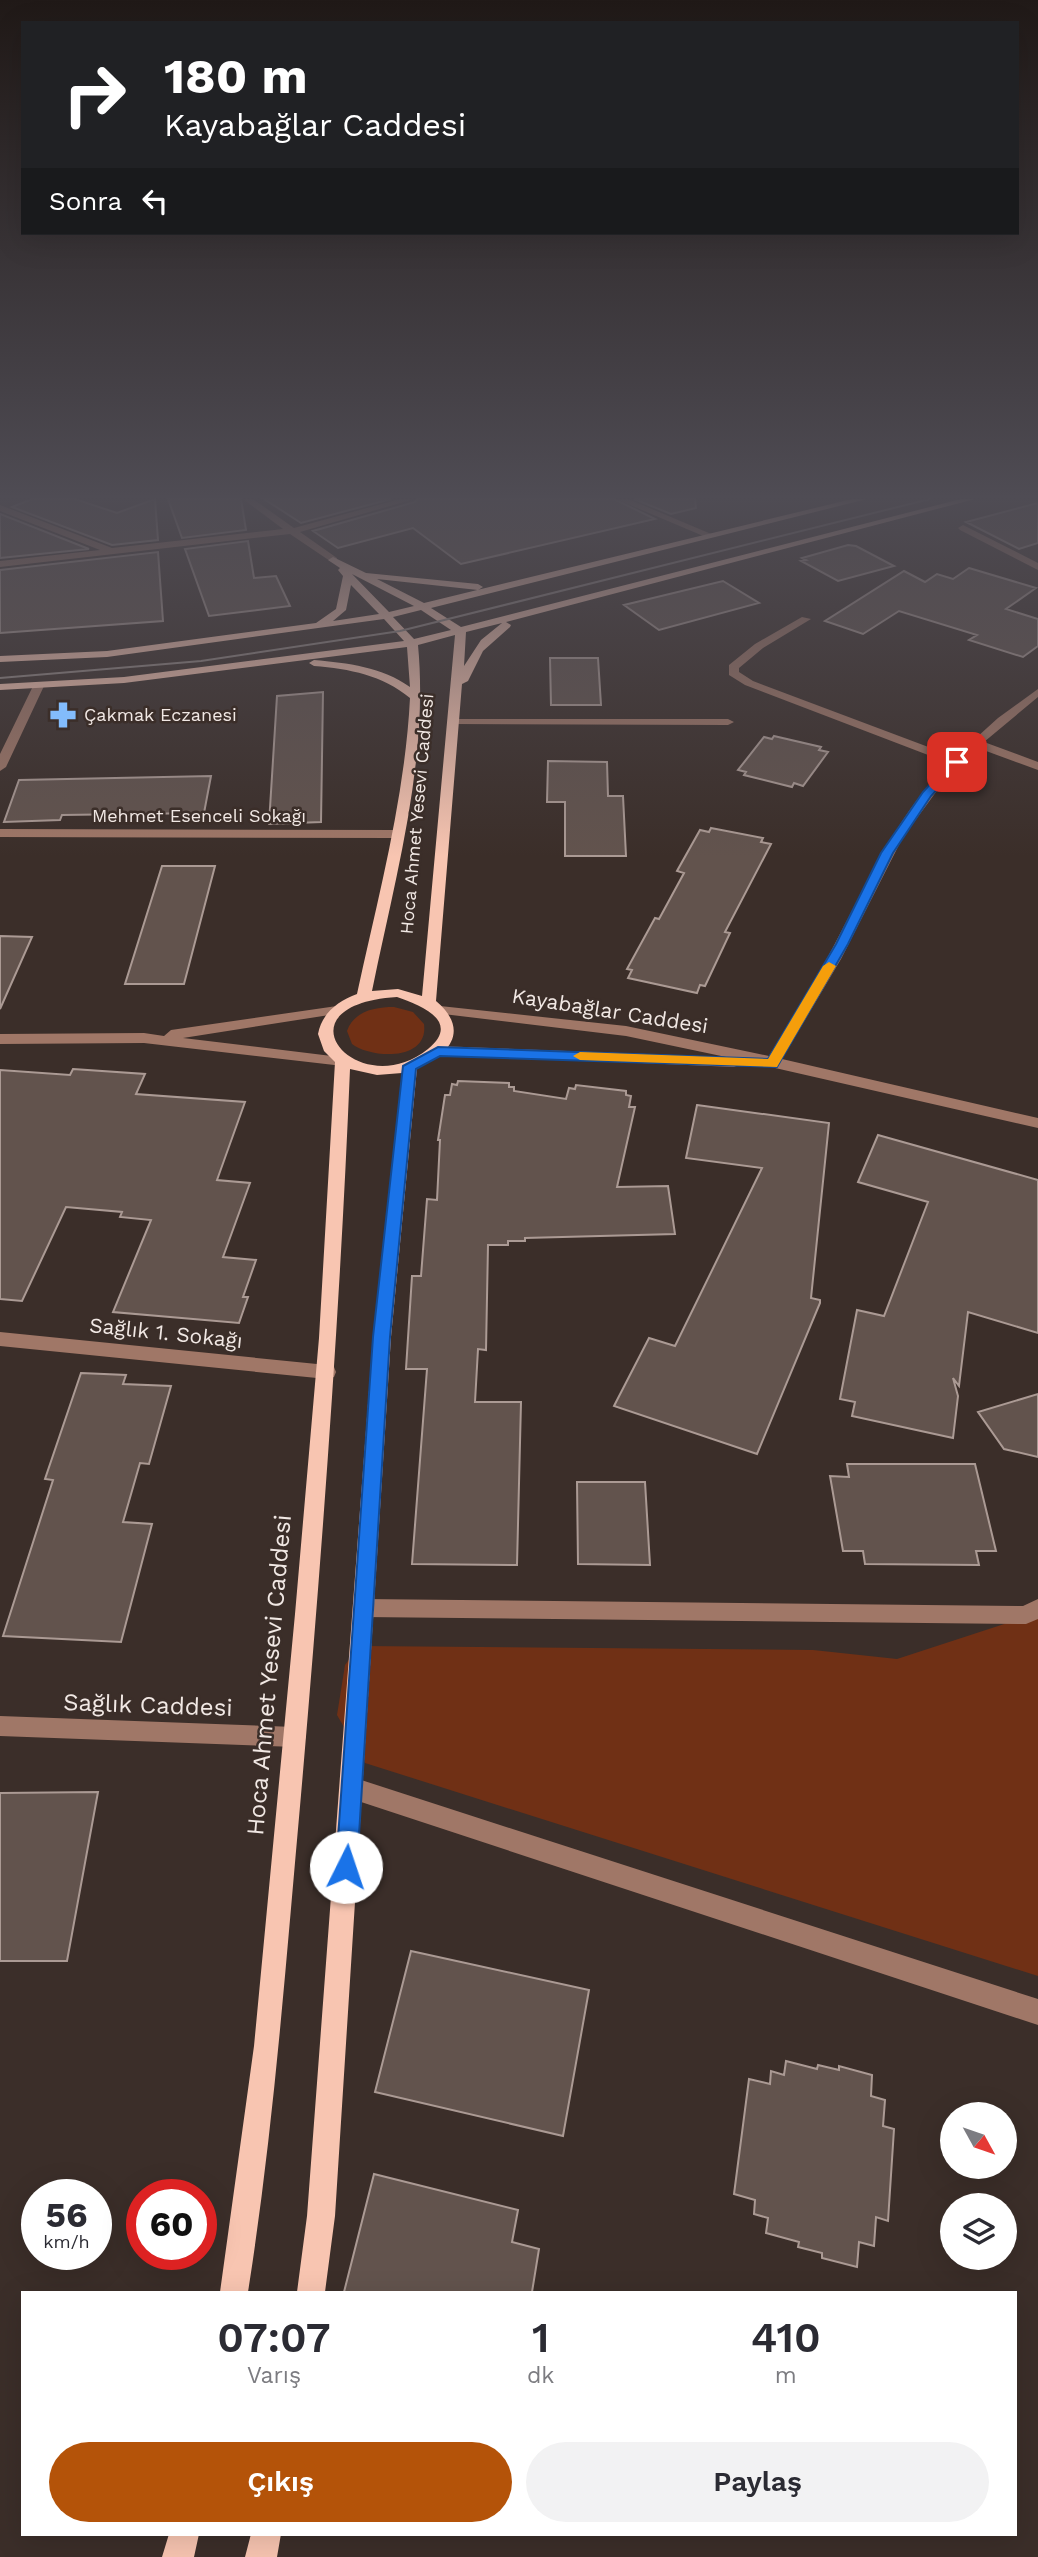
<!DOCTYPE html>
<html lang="tr">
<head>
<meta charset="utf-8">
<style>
  body { margin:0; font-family:"Work Sans",sans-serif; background:#f2f2f3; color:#2b2b33; height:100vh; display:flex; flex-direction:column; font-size:26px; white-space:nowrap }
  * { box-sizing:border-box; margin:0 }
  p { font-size:23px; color:#7c7c81 }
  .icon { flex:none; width:38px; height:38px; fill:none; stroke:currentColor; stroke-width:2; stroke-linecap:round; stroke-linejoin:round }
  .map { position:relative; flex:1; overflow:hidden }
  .details { position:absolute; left:21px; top:2291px; width:996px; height:245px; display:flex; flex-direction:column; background:#fff; border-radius:0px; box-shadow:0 7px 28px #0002 }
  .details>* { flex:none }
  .hud { position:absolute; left:21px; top:21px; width:998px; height:214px; border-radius:0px; box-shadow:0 7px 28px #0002; background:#202124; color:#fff; overflow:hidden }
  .needle { width:46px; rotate:130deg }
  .fabs { position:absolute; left:940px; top:2102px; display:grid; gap:14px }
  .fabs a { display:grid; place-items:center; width:77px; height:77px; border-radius:50%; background:#fff; box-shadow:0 7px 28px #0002; font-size:35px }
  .speed { position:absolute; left:21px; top:2179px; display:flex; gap:14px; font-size:35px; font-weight:700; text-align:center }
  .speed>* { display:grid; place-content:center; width:91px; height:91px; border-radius:50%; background:#fff; box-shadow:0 7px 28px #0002; line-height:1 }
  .speed small { font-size:18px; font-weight:400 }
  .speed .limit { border:10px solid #d22; background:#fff; color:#111 }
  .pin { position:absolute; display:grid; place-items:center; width:60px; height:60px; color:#fff; margin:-30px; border-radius:14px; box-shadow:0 4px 10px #0006 }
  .me { position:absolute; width:77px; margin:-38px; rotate:4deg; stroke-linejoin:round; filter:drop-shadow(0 0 5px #0008) }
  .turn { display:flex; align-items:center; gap:24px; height:147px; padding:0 28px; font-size:32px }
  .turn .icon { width:91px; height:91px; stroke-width:2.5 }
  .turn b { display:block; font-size:49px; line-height:60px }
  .then { display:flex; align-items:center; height:66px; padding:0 28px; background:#0003; gap:14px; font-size:26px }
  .eta { display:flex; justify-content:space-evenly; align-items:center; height:119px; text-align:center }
  .eta b { font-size:42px; font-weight:600; line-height:49px }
  .cta { display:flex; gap:14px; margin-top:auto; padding:14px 28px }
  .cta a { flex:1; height:80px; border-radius:42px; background:#b45309; color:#fff; font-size:28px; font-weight:600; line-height:80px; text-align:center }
  .cta a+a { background:#f2f2f3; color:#2b2b33 }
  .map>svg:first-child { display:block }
  .green { fill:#703015 }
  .building { fill:#62534d; stroke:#ab9a94; stroke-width:2 }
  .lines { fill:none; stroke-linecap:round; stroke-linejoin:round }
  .minor { fill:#a07767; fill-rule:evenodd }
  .major { fill:#f8c5b1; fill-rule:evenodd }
  .tram { stroke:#928783; stroke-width:2 }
  .route { fill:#1a73e8; stroke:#114b97; stroke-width:2 }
  .slow { fill:#f59e0b }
  .labels { text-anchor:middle; stroke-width:5; stroke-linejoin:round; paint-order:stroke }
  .far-poi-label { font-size:18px; fill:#f1e8e4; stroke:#3b2e29; text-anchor:start }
  .far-street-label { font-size:18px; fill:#f1e8e4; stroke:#3b2e29 }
  .street-label { font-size:21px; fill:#f1e8e4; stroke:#3b2e29 }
  .near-street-label { font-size:24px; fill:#f1e8e4; stroke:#3b2e29 }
</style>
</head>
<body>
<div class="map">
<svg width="1038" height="2557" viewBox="0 0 1038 2557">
  <rect width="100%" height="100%" fill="#3b2e29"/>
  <path class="green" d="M394 1007 413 1012 424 1024C429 1061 372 1059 352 1044L347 1031C354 1011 375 1007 394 1007Z
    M1038 1613V1976L365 1763 337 1715 345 1665 359 1646 813 1650 897 1659Z"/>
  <path class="building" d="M32 499H75L117 513 155 499 158 540 112 545 12 507Z
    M168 499H241L246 530 182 538Z
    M264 499H391L301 523Z
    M417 499H614L655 519 461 564 413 528 338 548 313 531 415 502Z
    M634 499H695L696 508 671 514Z
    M1038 503V543L1019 549 966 522Z
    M0 514 89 549 0 558Z
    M248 541 254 578 276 576 290 606 209 616 185 549Z
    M848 545 856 546 894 566 838 581 801 561 806 560 802 558Z
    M158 552 163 621 0 633V570Z
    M969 568 1036 588 1006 609 1038 619V646L1023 657 969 640 977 635 899 611 863 634 825 621 904 571 925 582 937 574 953 579Z
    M723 581 759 603 659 630 624 605Z
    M550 658H598L601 705H551Z
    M323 692 321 822 269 824 277 696Z
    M774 736 821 747 819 750 828 752 803 786 794 783 792 787 744 775 746 772 738 770 764 737 772 739Z
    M548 761 607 762 608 796H623L626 856H565V802H547Z
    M211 776 204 813 62 815 60 820 4 822 19 780Z
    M711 828 763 838 761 842 771 844 725 932 730 933 705 986 700 985 697 993 628 978 632 970 627 969 655 918 659 919 684 873 677 871 700 830 709 832Z
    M162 866H215L184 984H125Z
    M0 936 32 937 0 1009Z
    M73 1069 145 1074 136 1094 245 1102 217 1180 250 1183 223 1257 256 1260 243 1297H248L239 1323 113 1312 151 1220 120 1217 122 1212 66 1207 22 1301 0 1299V1070L70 1075Z
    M458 1081 509 1083V1087H514V1091L566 1099 569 1088 575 1089 576 1085 626 1091V1095L631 1096 629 1107H635L617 1187 668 1186 675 1234 525 1238V1241H508V1245H488L486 1350 478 1349 475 1402H521L517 1565 412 1564 427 1369H406L412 1276H421L427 1199 437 1200 440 1140H438L445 1095H450L452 1084 457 1085Z
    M697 1105 829 1123 811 1298 820 1300V1303L757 1454 614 1406 649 1338 675 1346 762 1168 686 1158Z
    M878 1135 1038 1180V1333L968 1312 959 1386 953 1378 958 1396 953 1438 852 1416 855 1402 840 1399 857 1310 884 1316 928 1202 858 1182Z
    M81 1373 126 1375 123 1384 171 1386 149 1464 140 1463 123 1522 152 1524 121 1642 3 1636 53 1480 45 1479Z
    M1038 1394V1457L1004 1449 978 1412Z
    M847 1464H975L996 1551H976L979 1565 865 1564 863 1551H843L830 1476 849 1477Z
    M577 1482H645L650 1565 578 1564Z
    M98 1792 67 1961H0V1793Z
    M411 1951 589 1990 563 2136 375 2092Z
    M786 2061 817 2069 818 2065 839 2070V2066L872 2075 871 2096 885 2100 883 2126 894 2129 888 2221 876 2217 874 2246 859 2242 857 2267 822 2258V2253L798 2247 799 2242 766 2233 768 2218 754 2214 755 2200 734 2194 749 2079 770 2084 771 2071 784 2075Z
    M374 2174 518 2210 512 2242 539 2249 532 2292H344Z"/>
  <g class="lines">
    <path class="minor" d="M243 499H253L294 528 400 499H414L300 532 337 558V562L333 563 290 534 0 567V561L100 550 0 511V505L112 548 283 529Z
      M616 499H628L716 536 708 538Z
      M963 525 1038 563V570L960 530 958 528Z
      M802 617 811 619 763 648 739 668V672L753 681 955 757 998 718 1038 689V697L984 742 1038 762V770L978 748 939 788 903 837 841 959 782 1059 1038 1118V1128L740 1060 739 1065 734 1067 433 1054 430 1051 433 1048 438 1046 726 1057 626 1036 435 1013 433 1010 440 1006 626 1026 769 1056C794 1015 820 974 842 930 874 870 900 812 949 763L745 685 729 675V665L755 644Z
      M34 684 44 686 6 767 0 771V754Z
      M454 719H728L734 722 728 725 450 724 448 722Z
      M0 829 397 830 403 834 397 838 0 837Z
      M337 1006 344 1010 342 1013 183 1038 348 1058 351 1061 343 1066 144 1043 0 1044V1034L144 1033 164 1036 171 1030Z
      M0 1332 327 1365 334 1367 336 1372 334 1377 327 1379 0 1346Z
      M363 1599 1023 1606 1038 1599V1619L1026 1624 363 1617 356 1615 353 1608 356 1601Z
      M0 1716 295 1727 303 1730 306 1737 303 1744 295 1747 0 1736Z
      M352 1777 1038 1999V2025L352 1799 344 1796 341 1788 344 1780Z"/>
    <path class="major" d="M852 499H867L431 608 461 627 961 499H975L506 622 511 625 510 627 483 651 468 681 462 684 436 1001C469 1029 452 1054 417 1068L391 1337 335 2216 325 2292H297L307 2216 373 1337 402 1073 377 1075 350 1069C340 1311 322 1553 301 1795 286 1961 274 2127 248 2292H220L254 2046 295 1614 319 1338 335 1062 324 1051 318 1034C322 1013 338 1001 357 994 378 897 405 798 410 698 382 675 350 669 314 666L309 663 314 660C348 663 382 667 410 687L407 647 124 683 0 690V684L124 677 404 641 384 619 107 657 0 662V656L107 651 316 623 336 609 343 576 338 570 340 568 328 560 333 557 366 573 478 584 483 587 478 590 377 579 424 603ZM352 574 414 606 389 612ZM351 585 379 614 333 621 346 610ZM421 610 451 630 414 639 393 617ZM502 623 481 640 464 666 466 632ZM455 635 422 996 398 989 372 991C395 878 429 760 418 645ZM397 997C420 1005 462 1021 428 1049 358 1105 272 1005 397 997Z
      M169 2534H199L194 2557H162Z
      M251 2534H281L277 2557H245Z"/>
    <path class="tram" d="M0 678 201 661 400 631 930 499"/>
  </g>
  <linearGradient id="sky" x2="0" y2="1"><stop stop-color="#201917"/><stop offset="0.58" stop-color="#4f4c54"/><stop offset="1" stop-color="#4f4c54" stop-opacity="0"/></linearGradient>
  <rect width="1038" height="857" fill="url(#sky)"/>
  <path class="route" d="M953 759 962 762 931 796 893 853 848 944 777 1067 440 1056 416 1069 390 1337 357 1867 354 1874 346 1878 339 1874 336 1867 373 1337 403 1066 438 1047 768 1059 836 944 881 853 923 792Z"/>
  <path class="slow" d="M829 962 836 966 777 1067 580 1060 573 1056 580 1052 768 1059 823 966Z"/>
  <defs>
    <g id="pharmacy-bare" transform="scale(2.1)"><path d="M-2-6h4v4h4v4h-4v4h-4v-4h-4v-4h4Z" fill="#83bcfb" stroke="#3b2e29" stroke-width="2.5" paint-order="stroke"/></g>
  </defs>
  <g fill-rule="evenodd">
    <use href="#pharmacy-bare" x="63" y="715"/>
  </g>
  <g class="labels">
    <g class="far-poi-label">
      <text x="84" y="721">Çakmak Eczanesi</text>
    </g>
    <g class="far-street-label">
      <text transform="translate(417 814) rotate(-85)" y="6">Hoca Ahmet Yesevi Caddesi</text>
      <text x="199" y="822">Mehmet Esenceli Sokağı</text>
    </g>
    <g class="street-label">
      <text transform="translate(610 1011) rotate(9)" y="7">Kayabağlar Caddesi</text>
      <text transform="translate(166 1333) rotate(6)" y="7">Sağlık 1. Sokağı</text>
    </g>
    <g class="near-street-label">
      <text transform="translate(269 1675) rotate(-85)" y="8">Hoca Ahmet Yesevi Caddesi</text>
      <text transform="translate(148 1705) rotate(2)" y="8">Sağlık Caddesi</text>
    </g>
  </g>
</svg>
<div class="fabs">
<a><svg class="needle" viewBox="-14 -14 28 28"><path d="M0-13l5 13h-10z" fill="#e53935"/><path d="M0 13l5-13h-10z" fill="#7c7c81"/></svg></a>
<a><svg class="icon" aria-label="layers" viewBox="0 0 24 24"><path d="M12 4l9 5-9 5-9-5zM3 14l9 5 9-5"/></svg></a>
</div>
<div class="speed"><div>56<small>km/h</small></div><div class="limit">60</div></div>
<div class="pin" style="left:957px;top:762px;background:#d93025"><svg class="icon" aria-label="arrive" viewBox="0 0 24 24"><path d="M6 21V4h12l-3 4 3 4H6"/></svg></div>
<svg class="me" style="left:346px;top:1867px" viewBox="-20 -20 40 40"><circle r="19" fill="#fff"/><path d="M0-13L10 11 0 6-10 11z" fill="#1a73e8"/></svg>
<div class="hud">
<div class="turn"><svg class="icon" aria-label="right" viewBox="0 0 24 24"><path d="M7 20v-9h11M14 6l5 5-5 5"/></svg><div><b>180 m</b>Kayabağlar Caddesi</div></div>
<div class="then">Sonra<svg class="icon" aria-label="left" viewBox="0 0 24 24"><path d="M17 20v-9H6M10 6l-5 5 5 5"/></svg></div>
</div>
<section class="details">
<div class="eta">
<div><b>07:07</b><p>Varış</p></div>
<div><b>1</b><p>dk</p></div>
<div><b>410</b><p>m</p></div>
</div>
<div class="cta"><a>Çıkış</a><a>Paylaş</a></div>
</section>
</div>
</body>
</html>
